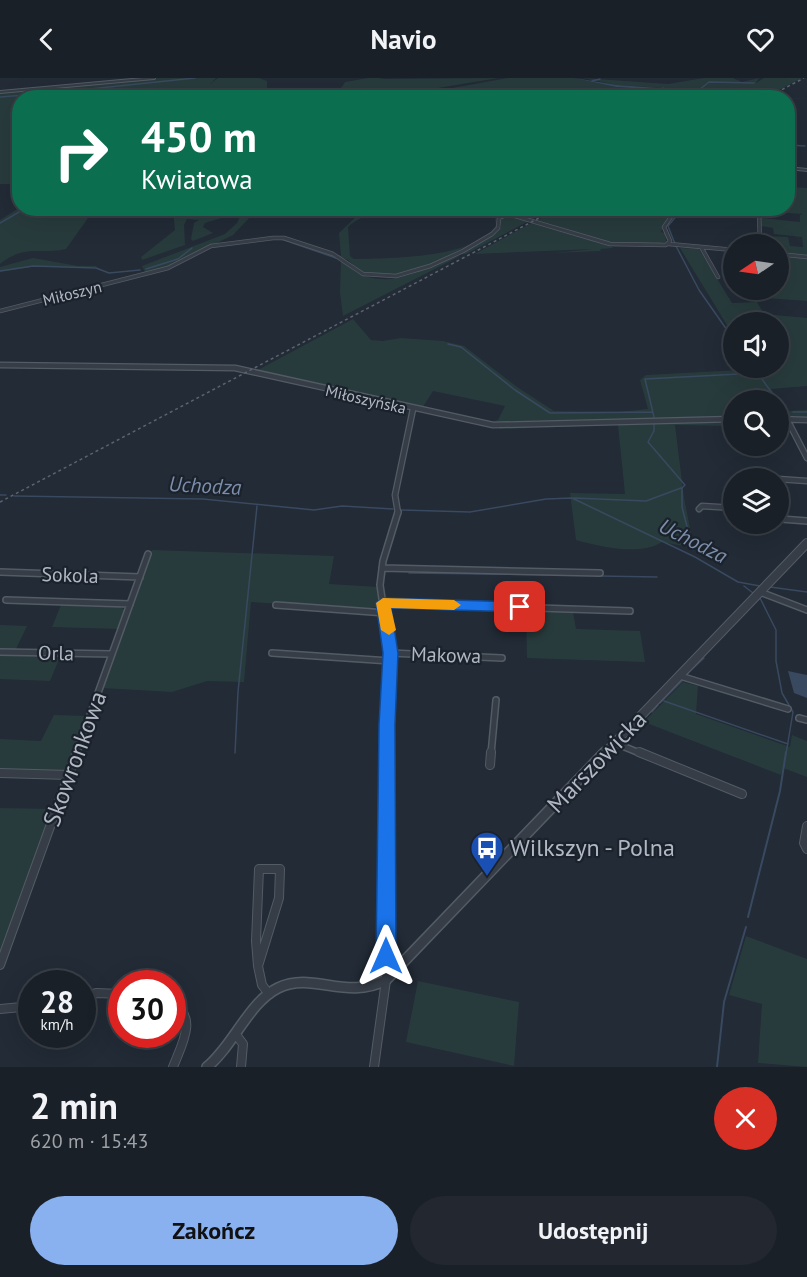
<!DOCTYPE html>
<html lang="pl">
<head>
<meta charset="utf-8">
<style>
  body { margin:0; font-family:"PT Sans",sans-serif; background:#232830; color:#f1f3f6; height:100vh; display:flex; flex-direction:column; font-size:22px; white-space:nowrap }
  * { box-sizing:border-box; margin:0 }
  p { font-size:20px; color:#9fa3a8 }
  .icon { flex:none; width:33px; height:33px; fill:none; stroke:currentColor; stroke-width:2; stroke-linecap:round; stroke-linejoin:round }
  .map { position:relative; height:989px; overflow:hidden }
  .drawer { display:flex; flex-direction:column; background:#1a2028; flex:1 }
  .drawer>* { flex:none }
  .banner { position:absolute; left:12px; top:12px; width:783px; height:126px; border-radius:24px; box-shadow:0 6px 24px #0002,0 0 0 2px #383e45; background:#0b6e4f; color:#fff; overflow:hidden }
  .needle { width:39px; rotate:257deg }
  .tools { position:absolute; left:723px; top:156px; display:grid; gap:12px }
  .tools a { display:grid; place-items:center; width:66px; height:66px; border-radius:50%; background:#1a2028; box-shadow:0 6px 24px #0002,0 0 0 2px #383e45; font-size:30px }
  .speed { position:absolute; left:18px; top:892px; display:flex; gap:12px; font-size:30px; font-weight:700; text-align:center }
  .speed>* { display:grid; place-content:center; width:78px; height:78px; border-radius:50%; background:#1a2028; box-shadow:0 6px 24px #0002,0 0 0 2px #383e45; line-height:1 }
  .speed small { font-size:15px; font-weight:400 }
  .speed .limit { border:9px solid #d22; background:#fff; color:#111 }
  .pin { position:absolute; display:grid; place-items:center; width:51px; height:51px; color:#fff; margin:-26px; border-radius:12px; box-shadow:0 3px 9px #0006 }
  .me { position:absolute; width:66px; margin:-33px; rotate:0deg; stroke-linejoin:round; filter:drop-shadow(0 0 4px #0008) }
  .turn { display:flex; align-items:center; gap:21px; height:126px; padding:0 30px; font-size:27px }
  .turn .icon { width:78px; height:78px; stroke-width:2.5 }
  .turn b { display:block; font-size:42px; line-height:51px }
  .round { display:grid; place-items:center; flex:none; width:63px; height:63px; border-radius:32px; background:#232830 }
  .overview { display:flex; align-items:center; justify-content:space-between; height:102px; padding:0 30px }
  h1 { font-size:36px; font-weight:600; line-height:45px }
  .button { display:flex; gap:12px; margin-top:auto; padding:12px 30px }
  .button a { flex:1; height:69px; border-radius:36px; background:#8ab1ef; color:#111; font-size:24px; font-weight:600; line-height:69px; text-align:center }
  .button a+a { background:#232830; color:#f1f3f6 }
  header { display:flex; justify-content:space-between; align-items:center; height:78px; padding:0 30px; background:#1a2028; font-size:27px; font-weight:600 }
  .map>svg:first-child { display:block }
  .green { fill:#283b3c }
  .water { fill:#39495f }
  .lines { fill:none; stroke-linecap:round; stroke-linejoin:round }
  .stream-far1 { stroke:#39495f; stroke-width:1.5 }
  .stream { stroke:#39495f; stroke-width:2 }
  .minor-far4-casing { stroke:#535b65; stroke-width:4 }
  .minor-far3-casing { stroke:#535b65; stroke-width:4.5 }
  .minor-far2-casing { stroke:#535b65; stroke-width:7 }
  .minor-far1-casing { stroke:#535b65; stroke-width:8 }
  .minor-casing { stroke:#535b65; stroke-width:10 }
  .tertiary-far1-casing { stroke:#535b65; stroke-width:10 }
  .tertiary-casing { stroke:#535b65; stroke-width:12 }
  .minor-far4 { stroke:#363d47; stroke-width:2 }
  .minor-far3 { stroke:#363d47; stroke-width:3 }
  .minor-far2 { stroke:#363d47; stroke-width:4.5 }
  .minor-far1 { stroke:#363d47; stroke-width:5 }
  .minor { stroke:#363d47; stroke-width:8 }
  .tertiary-far1 { stroke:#363d47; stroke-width:8 }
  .tertiary { stroke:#363d47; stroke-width:9 }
  .rail { stroke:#5a6370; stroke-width:1.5; stroke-dasharray:3 3; stroke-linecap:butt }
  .route { fill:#1a73e8; stroke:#114b97; stroke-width:1.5 }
  .slow { fill:#f59e0b }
  .labels { text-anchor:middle; stroke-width:4.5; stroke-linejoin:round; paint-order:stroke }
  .far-street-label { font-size:16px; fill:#b0b8c4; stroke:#1b222c }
  .street-label { font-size:20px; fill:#b0b8c4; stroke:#1b222c }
  .water-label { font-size:21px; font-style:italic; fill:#7b8eaa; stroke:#1b222c }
  .near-street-label { font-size:24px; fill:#b0b8c4; stroke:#1b222c }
  .near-poi-label { font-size:24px; fill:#b0b8c4; stroke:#1b222c; text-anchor:start }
</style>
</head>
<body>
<header><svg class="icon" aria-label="back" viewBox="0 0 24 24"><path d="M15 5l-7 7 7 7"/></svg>Navio<svg class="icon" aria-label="heart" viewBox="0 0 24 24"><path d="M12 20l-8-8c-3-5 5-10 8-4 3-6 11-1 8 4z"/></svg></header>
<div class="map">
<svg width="807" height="989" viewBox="0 0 807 989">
  <rect width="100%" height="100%" fill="#222b36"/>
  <path class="green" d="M159 0H216L210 6 218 0H259L267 3V15L277 19 20 20 19 106H0V14Z
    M368 0H384L379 1 498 0 384 19 319 20 342 9 345 4Z
    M508 0H574L616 9 767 19 671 20 596 14 593 15 594 20 591 15 493 20H396Z
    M583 0 668 6 704 0H733L742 4 759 0 756 5 764 0H802L771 16 762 17 617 7Z
    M788 109 807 110V178L779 175 778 166H762L763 158 788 159 790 168 803 169 802 159 774 156 773 150 761 148V140L800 144V137L803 136 729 131 788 130Z
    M19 130H20L99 131 88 140 66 171C39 177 25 166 0 186V142Z
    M672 130 661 154 665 155 666 164 660 165H612L537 142 560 131Z
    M173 131H235L228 138 205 145 203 149 213 155 193 163 191 161 194 145 199 142 187 141 184 147 185 167 142 182 141 179 175 152Z
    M243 131H254V135L233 157 170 188 145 194 142 188 225 156 237 145Z
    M322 131H401C379 141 369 130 348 149L350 178 354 181C389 180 476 181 496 147L495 141 502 134 532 139 554 131 533 141C521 137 507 131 496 141V150L487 158 417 193 400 198 364 196 348 182 325 173 341 178 339 155 361 134Z
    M512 137 531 142 466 176 454 177 497 154 501 149 500 141Z
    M535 143 612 169 613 170 600 171 601 173 553 175 594 171 475 176Z
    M680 170 699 171 732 225 757 224 764 236 807 240V308L771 311 787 333 807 332V341H779L778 322H734L733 340 485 345 498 342 505 328 433 313 421 332 256 293 353 241 371 262 383 263 401 260 443 263 464 268 517 309 554 333 620 334 648 331 640 302 646 297 778 290V244H734L733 257Z
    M460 178 343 238 340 215 341 182C349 186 353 195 364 198 409 211 426 180 460 178Z
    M779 178 807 180V223L753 219 748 212H778Z
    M33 180 78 188H96L97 189H32L0 194V189Z
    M641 343H734L733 348 675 347 684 420 694 470 662 464C640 478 601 469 576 462L570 415 625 416 618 347 499 351V349Z
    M152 472 334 478 329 506 379 509 381 528 367 531 251 524 244 604 207 603 172 614 102 610Z
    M61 527 121 529 126 533 119 551 52 549Z
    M526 532 573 534 576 551 640 553 645 584 527 580Z
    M0 547 27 548 16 571H0Z
    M0 577 60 579 50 603 0 601Z
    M683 604 698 608 696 636 790 669 792 657 807 663V699L783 690 781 697 644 644Z
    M54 637 87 638 65 693 0 691V661L41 663Z
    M0 730 53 731 0 873Z
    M746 858 807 881V989L758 985 762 926 729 917Z
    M418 903 519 924 514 988 406 964Z"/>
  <path class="water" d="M574 0 617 7 807 21 616 9Z
    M788 593 807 597V620L794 615Z"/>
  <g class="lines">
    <path class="stream-far1" d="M592 3 600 1
      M663 10 673 18
      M90 11 195 0
      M89 12 98 20
      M699 12 709 4 754 5
      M0 19 75 13
      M788 67 805 68
      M0 145 26 130
      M281 161 336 180
      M675 166 668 148 683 130
      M676 168 699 212 734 262
      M146 191 178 181 192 170
      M0 193 33 188 96 190 109 195 140 192
      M448 266 461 269 515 312 550 335 653 334
      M754 290 777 322
      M778 324 785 334
      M778 334H787
      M793 334H807
      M654 339 645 301 758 295
      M654 345V353L648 364 685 407 682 410V429L693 472
      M0 417H6
      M14 418 203 421 314 432 342 428 393 431
      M574 420 646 423 681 410
      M402 432 470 434 546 421 572 420 695 479 738 504 760 508
      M409 495 572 497
      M600 498 657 499
      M744 508 753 515
      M770 509 807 514
      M760 520 776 552V583L782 615 793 634 786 676
      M687 596 704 580
      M664 623 788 666
      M660 625 682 603
      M652 634 658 627
      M235 675 238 614 257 428"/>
    <path class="stream" d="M748 839 780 713 786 674
      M717 989 724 924 746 849"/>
    <g class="minor-far4-casing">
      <path id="minor-far4" d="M0 14 154 0
        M788 90 807 92"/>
    </g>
    <g class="minor-far3-casing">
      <path id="minor-far3" d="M759 133 760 166
        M669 166 734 172
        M701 169 718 199
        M778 176 807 179
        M0 233 168 190 211 168 273 160H284L333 176 363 196 396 198 430 188 463 173 492 156 498 150 499 140 508 136 610 166 666 167 670 163 664 149 677 130"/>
    </g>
    <g class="minor-far2-casing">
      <path id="minor-far2" d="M0 287 235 290 493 347 734 341
        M778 341 807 342
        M790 347 807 380
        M778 401 807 403
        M730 411H734
        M699 431 702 428 734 430
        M778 433 779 435
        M398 435 395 417 413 331"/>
    </g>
    <g class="minor-far1-casing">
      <path id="minor-far1" d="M778 434 781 441 807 443
        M382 490 600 495
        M0 494 140 499
        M760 514 807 532
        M6 522 130 526
        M383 525 630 533
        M276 527 386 535
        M0 574 112 576
        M272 575 390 583
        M390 575 502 580
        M680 598 788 631
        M799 640 807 642
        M615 665 642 676
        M76 676 148 476
        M387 676 390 575 380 507 383 483 398 434
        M491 676 496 622"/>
    </g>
    <g class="minor-casing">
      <path id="minor" d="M639 674 742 716
        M490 687 491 674
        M0 695 69 697
        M807 748 804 765 807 771
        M259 791H280L279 820 258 888 256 863Z
        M0 887 77 674
        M258 888 262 907 269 916
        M82 919 96 915 122 916
        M172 926C199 938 181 968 173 989
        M0 931 32 928
        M237 958 243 966 241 989
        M374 989 386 902 387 674"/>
    </g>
    <g class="tertiary-far1-casing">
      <path id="tertiary-far1" d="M604 676 807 465"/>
    </g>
    <g class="tertiary-casing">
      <path id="tertiary" d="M207 989C233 968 249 924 278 910 313 893 346 923 386 902L605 674"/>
    </g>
    <use href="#minor-far4" class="minor-far4"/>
    <use href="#minor-far3" class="minor-far3"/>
    <use href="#minor-far2" class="minor-far2"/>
    <use href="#minor-far1" class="minor-far1"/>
    <use href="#minor" class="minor"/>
    <use href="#tertiary-far1" class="tertiary-far1"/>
    <use href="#tertiary" class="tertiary"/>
    <path class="rail" d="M766 20 804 0
      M0 424 558 130"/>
  </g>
  <path class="route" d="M383 520 520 524 527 529 520 534 391 530 398 575 395 647 396 878 393 885 386 888 379 885 376 878 379 647 383 575 376 525Z"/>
  <path class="slow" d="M383 520 454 522 461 527 454 532 391 530 396 552 389 557 381 552 376 525Z"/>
  <defs>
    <g id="bus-pin" transform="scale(1.725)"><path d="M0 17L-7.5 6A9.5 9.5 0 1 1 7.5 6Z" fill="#1a4fb4" stroke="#1b222c"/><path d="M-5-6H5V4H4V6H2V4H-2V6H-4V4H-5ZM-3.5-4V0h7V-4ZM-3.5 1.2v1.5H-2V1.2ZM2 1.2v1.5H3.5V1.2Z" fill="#fff"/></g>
  </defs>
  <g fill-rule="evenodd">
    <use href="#bus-pin" x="487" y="770"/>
  </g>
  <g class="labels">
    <g class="far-street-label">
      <text transform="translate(72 215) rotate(-14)" y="6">Miłoszyn</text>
      <text transform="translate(366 321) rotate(13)" y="6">Miłoszyńska</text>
    </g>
    <g class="street-label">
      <text transform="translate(70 497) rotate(2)" y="7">Sokola</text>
      <text transform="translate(56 575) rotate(1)" y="7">Orla</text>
      <text transform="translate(446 577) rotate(2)" y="7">Makowa</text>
    </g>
    <g class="water-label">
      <text transform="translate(205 408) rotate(3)" y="7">Uchodza</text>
      <text transform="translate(693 463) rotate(27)" y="7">Uchodza</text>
    </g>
    <g class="near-street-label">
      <text transform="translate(75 681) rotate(-70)" y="8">Skowronkowa</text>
      <text transform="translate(597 684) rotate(-46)" y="8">Marszowicka</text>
    </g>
    <g class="near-poi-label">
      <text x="510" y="778">Wilkszyn - Polna</text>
    </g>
  </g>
</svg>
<div class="tools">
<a><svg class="needle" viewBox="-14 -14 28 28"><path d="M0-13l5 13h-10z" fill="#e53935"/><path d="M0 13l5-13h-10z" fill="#9fa3a8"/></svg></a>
<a><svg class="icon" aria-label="sound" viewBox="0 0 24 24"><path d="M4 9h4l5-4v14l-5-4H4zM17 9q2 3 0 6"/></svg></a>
<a><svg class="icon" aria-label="search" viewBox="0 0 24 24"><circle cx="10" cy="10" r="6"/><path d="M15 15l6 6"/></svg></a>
<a><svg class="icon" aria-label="layers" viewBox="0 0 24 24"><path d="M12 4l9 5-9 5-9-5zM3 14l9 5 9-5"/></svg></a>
</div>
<div class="speed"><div>28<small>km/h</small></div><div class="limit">30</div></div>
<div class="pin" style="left:520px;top:529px;background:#d93025"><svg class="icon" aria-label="arrive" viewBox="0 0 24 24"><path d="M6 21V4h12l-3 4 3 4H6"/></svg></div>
<svg class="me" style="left:386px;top:878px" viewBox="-20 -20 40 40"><path d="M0-17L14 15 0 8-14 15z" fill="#1a73e8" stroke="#fff" stroke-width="4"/></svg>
<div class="banner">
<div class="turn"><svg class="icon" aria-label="right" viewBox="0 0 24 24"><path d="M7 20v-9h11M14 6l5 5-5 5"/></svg><div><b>450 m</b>Kwiatowa</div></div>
</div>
</div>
<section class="drawer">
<div class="overview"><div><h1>2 min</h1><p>620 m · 15:43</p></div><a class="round" style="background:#d93025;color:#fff"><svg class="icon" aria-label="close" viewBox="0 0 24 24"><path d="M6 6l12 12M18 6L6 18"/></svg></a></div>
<div class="button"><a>Zakończ</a><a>Udostępnij</a></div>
</section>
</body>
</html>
